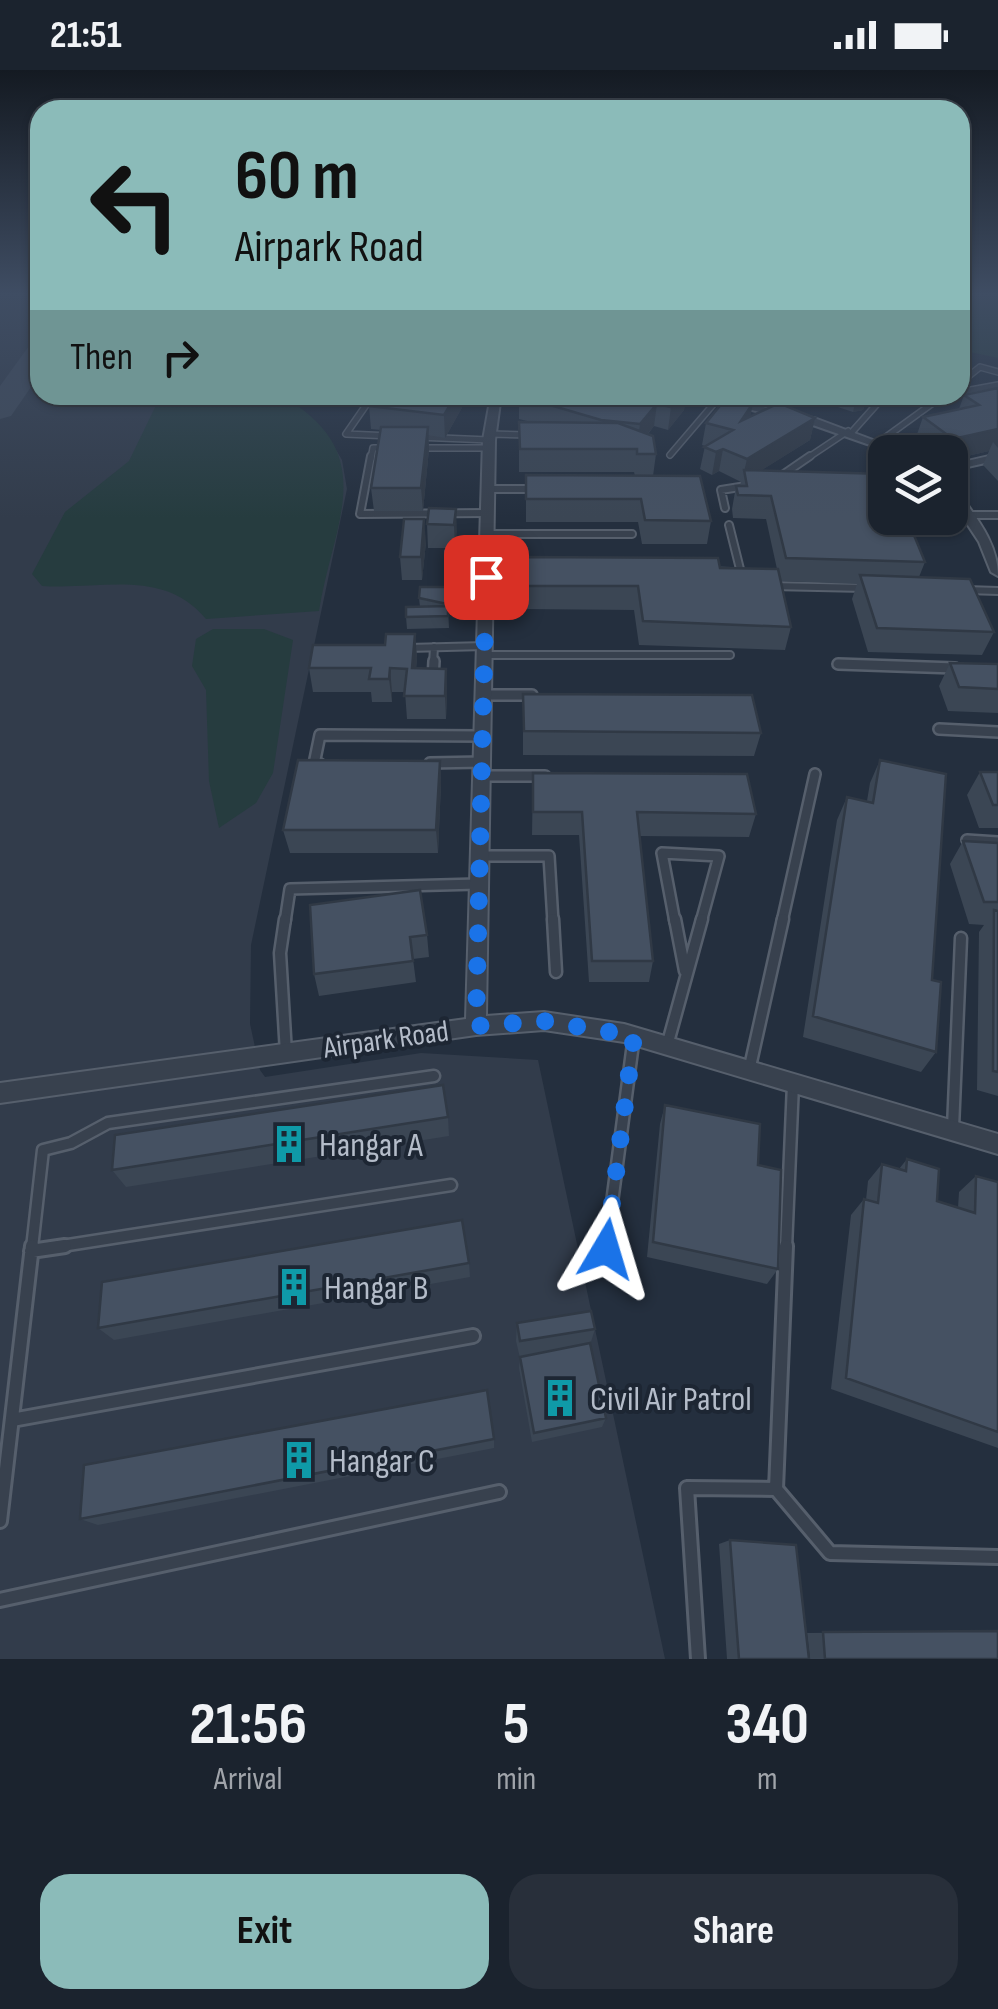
<!DOCTYPE html>
<html lang="en">
<head>
<meta charset="utf-8">
<style>
  body { margin:0; font-family:"Sofia Sans Condensed",sans-serif; background:#282f3a; color:#f1f3f6; height:100vh; display:flex; flex-direction:column; font-size:38px; white-space:nowrap }
  * { box-sizing:border-box; margin:0 }
  p { font-size:32px; color:#a0a4aa }
  .icon { flex:none; width:55px; height:55px; fill:none; stroke:currentColor; stroke-width:2; stroke-linecap:round; stroke-linejoin:round }
  .map { position:relative; height:1589px; overflow:hidden }
  .panel { display:flex; flex-direction:column; background:#1b232e; flex:1 }
  .panel>* { flex:none }
  .hud { position:absolute; left:30px; top:30px; width:940px; height:305px; border-radius:30px; box-shadow:0 2px 8px #0004,0 0 0 2px #39404a; background:#8bbbb9; color:#111; overflow:hidden }
  .tools { position:absolute; left:868px; top:365px; display:grid; gap:20px }
  .tools a { display:grid; place-items:center; width:100px; height:100px; border-radius:20px; background:#1b232e; box-shadow:0 2px 8px #0004,0 0 0 2px #39404a; font-size:50px }
  .pin { position:absolute; display:grid; place-items:center; width:85px; height:85px; color:#fff; margin:-42px; border-radius:20px; box-shadow:0 5px 15px #0006 }
  .me { position:absolute; width:110px; margin:-55px; rotate:7deg; stroke-linejoin:round; filter:drop-shadow(0 0 8px #0008) }
  .turn { display:flex; align-items:center; gap:35px; height:210px; padding:0 40px; font-size:45px }
  .turn .icon { width:130px; height:130px; stroke-width:2.5 }
  .turn b { display:block; font-size:70px; line-height:85px }
  .then { display:flex; align-items:center; height:95px; padding:0 40px; background:#0003; gap:20px; font-size:38px }
  .eta { display:flex; justify-content:space-evenly; align-items:center; height:170px; text-align:center }
  .eta b { font-size:60px; font-weight:700; line-height:70px }
  .button { display:flex; gap:20px; margin-top:auto; padding:20px 40px }
  .button a { flex:1; height:115px; border-radius:30px; background:#8bbbb9; color:#111; font-size:40px; font-weight:700; line-height:115px; text-align:center }
  .button a+a { background:#282f3a; color:#f1f3f6 }
  .status { display:flex; justify-content:space-between; align-items:center; height:70px; padding:0 50px; background:#1b232e; direction:ltr }
  .status svg { height:28px; fill:currentColor }
  .map>svg:first-child { display:block }
  .airport { fill:#323c4b }
  .green { fill:#263c3f }
  .lines { fill:none; stroke-linecap:round; stroke-linejoin:round }
  .taxiway { fill:#3f4a5a; fill-rule:evenodd }
  .lane-far4-casing { stroke:#565f6c; stroke-width:8 }
  .lane-far3-casing { stroke:#565f6c; stroke-width:10 }
  .lane-far2-casing { stroke:#565f6c; stroke-width:14 }
  .lane-far1-casing { stroke:#565f6c; stroke-width:15 }
  .lane-casing { stroke:#565f6c; stroke-width:18 }
  .street-casing { stroke:#565f6c; stroke-width:4 }
  .lane-far4 { stroke:#38414e; stroke-width:5 }
  .lane-far3 { stroke:#38414e; stroke-width:6 }
  .lane-far2 { stroke:#38414e; stroke-width:9 }
  .lane-far1 { stroke:#38414e; stroke-width:10 }
  .lane { stroke:#38414e; stroke-width:12 }
  .street { fill:#38414e; fill-rule:evenodd }
  .wall { fill:#3b4654 }
  .shaded-wall { fill:#303945 }
  .building { fill:#455162; stroke:#303945; stroke-width:2.5 }
  .route { stroke:#1a73e8; stroke-width:18; stroke-dasharray:0 32.4 }
  .labels { text-anchor:middle; stroke-width:8; stroke-linejoin:round; paint-order:stroke }
  .street-label { font-size:30px; fill:#b4bcc9; stroke:#1d2633 }
  .near-poi-label { font-size:35px; fill:#b4bcc9; stroke:#1d2633; text-anchor:start }
</style>
</head>
<body>
<div class="status"><b>21:51</b><svg viewBox="0 0 49 12"><path d="M0 12V9h3v3zM5 12V6h3v6zM10 12V3h3v9zM15 12V0h3v12zM26 1h20v11H26zM47 4h2v5h-2z"/></svg></div>
<div class="map">
<svg width="998" height="1589" viewBox="0 0 998 1589">
  <rect width="100%" height="100%" fill="#242f3e"/>
  <path class="airport" d="M0 226H40V325H280L329 368 342 390 347 419 251 875 250 954 260 1000 265 1007 421 983 538 990 665 1589H0Z"/>
  <path class="green" d="M960 226H998V288L960 280Z
    M161 325H280C383 383 333 452 319 541L206 549C163 498 103 520 42 516L32 504 65 442 129 391Z
    M213 559H264L293 570 273 703 256 733 219 758 209 711 206 620 192 596 196 569Z"/>
  <g class="lines">
    <path class="taxiway" d="M40 273V304L11 346 0 349V316L29 276Z"/>
    <g class="lane-far4-casing">
      <path id="lane-far4" d="M960 313 980 297 998 302
        M960 322 998 315
        M373 325 346 364 391 366
        M852 362 885 325
        M490 364 527 365
        M417 367 489 370
        M879 372 944 325
        M421 378H489
        M670 385 717 330
        M371 389 373 378H385
        M806 389 848 361
        M990 389 998 387"/>
    </g>
    <g class="lane-far3-casing">
      <path id="lane-far3" d="M371 386 360 444 488 443
        M950 398 998 387
        M778 408 810 386
        M488 419H535
        M725 438 721 420 746 416
        M969 445H998
        M729 455 742 507
        M487 464H632
        M449 482V507H486
        M487 493H529
        M771 516 865 518
        M966 520 998 521
        M408 578 485 576
        M485 585H730
        M433 594 434 577"/>
    </g>
    <g class="lane-far2-casing">
      <path id="lane-far2" d="M838 594 955 598
        M433 609 434 591
        M484 625H532
        M939 659 998 662
        M430 693 483 692
        M320 694H314L320 665 483 666
        M482 706H545
        M967 770 998 772
        M480 786H549L553 852
        M285 852 290 819 478 814
        M675 852 662 783 719 786 701 852
        M782 852 815 704"/>
    </g>
    <g class="lane-far1-casing">
      <path id="lane-far1" d="M285 849 280 883 286 983
        M553 849 556 902
        M675 849 685 901
        M667 976 702 849
        M749 1001 783 849
        M953 1058 961 868
        M32 1178 43 1080 71 1073 108 1053 434 1006
        M49 1178 451 1115
        M606 1178 634 966
        M786 1178 793 1014"/>
    </g>
    <g class="lane-casing">
      <path id="lane" d="M786 1176 776 1419 830 1483 998 1487
        M31 1181 65 1176
        M12 1350 473 1266
        M0 1451 32 1176
        M0 1530 499 1422
        M698 1589 687 1418 776 1419"/>
    </g>
    <g class="street-casing">
      <path id="street" d="M491 325H501L495 370 486 946 544 942 624 954 998 1064V1084L624 972 544 960 476 965 0 1033V1013L466 949 483 370Z
        M690 325H709L817 349 905 382H890L810 354Z
        M950 415 954 416C973 444 998 471 998 506L991 502 979 472 950 428Z"/>
    </g>
    <use href="#lane-far4" class="lane-far4"/>
    <use href="#lane-far3" class="lane-far3"/>
    <use href="#lane-far2" class="lane-far2"/>
    <use href="#lane-far1" class="lane-far1"/>
    <use href="#lane" class="lane"/>
    <use href="#street" class="street"/>
  </g>
  <path class="wall" d="M998 318V411L983 395 989 381 950 390V382H932L915 370 923 347 959 339 964 325Z
    M374 325H469L445 368 428 365 429 379 423 441H374L371 418 381 360 371 359 369 336 374 328Z
    M648 325H686L684 340 668 360 654 356 648 364 656 384 653 406 711 451 707 474H642L638 452H526V405L635 406 634 402H519V352H531L519 349V326L643 331Z
    M801 325H868L863 340 853 342Z
    M751 347 815 348 810 370 760 401 885 448H935L933 453H909L925 492 919 507 994 562 982 585 868 582 852 529 857 514 781 511 791 557 785 580 639 575 634 540 522 539V487L777 499 766 449 733 448 732 439 736 416H740L741 412 719 401 712 405 700 399 705 376 702 375 706 353Z
    M456 439 455 478H428L427 454Z
    M426 472 422 510H402L400 487Z
    M447 517 449 558 407 559 406 547 420 537 419 528Z
    M415 564 417 588 416 599H446L447 623 446 649H407L405 622H392V632H372L371 622H313L309 598 385 575Z
    M950 593 998 594V643L948 641 939 616Z
    M523 624 761 663 754 686 523 685Z
    M880 690 932 910 936 982 921 1002 803 967 837 750 847 727 867 731 870 713Z
    M440 691 441 714 438 783H290L283 760Z
    M980 702H998V758H979L967 725Z
    M533 703 756 744 749 767 639 766 653 891 649 912H589L579 765H532Z
    M963 771 998 773V1026L977 1020 979 862 984 855 969 854 950 794Z
    M310 835 427 865 429 887 413 889 416 912 319 926 314 904Z
    M665 1035 758 1095 778 1199 767 1214 647 1187 660 1054Z
    M448 1047 449 1066 126 1117 112 1100Z
    M907 1089 937 1131 958 1138 959 1122 976 1106 998 1112V1378L831 1319 851 1145 864 1129 866 1130 868 1111 882 1094 899 1099Z
    M469 1193 470 1207 114 1270 98 1258Z
    M517 1253 595 1259 590 1275 606 1348 602 1357 532 1372 519 1298 520 1288 516 1271Z
    M494 1369V1378L98 1455 80 1449Z
    M730 1470 809 1589H727L719 1474Z
    M998 1561V1589H810L807 1563Z"/>
  <path class="shaded-wall" d="M456 325H469L445 368 444 345Z
    M681 325H686L684 340 668 360 671 337Z
    M857 325H868L863 340 853 342Z
    M753 333 749 355 741 351Z
    M657 334 654 356 637 376 640 354Z
    M815 348 810 370 746 410 744 402 747 389Z
    M428 357 429 379 423 441 421 418Z
    M998 359V378L993 372 989 381 950 390V382H948L953 369Z
    M723 379 719 401 712 405 716 382Z
    M456 439 457 462 455 478 454 455Z
    M424 449 426 472 422 510 421 487Z
    M415 564 417 588 414 622 412 598Z
    M390 598 392 622V632L389 609Z
    M446 599 447 623 446 649 445 626Z
    M440 691 441 714 438 783 436 760Z"/>
  <path class="building" d="M998 318V359L953 369 923 347 979 335 964 325Z
    M377 325H456L444 345 369 336Z
    M521 325H638L642 326 638 330 643 331 648 325H681L671 337 657 334 640 354 601 350 519 326Z
    M727 327 753 333 741 351 779 333 815 348 747 389 723 379 716 382 704 377 733 360 706 353Z
    M519 352 618 353 653 366 656 384H637V379H520Z
    M381 357H428L421 418H371Z
    M744 400 885 404V448H907L925 492 786 488 771 426 738 425 736 416H747Z
    M526 405 700 406 711 451 645 450 641 429H526Z
    M429 438 456 439 454 455 427 454Z
    M404 449H424L421 487H400Z
    M522 487 718 488 720 498 778 499 791 557 643 551 638 516H522Z
    M860 505 970 509 994 562 877 558Z
    M420 517H447V534L419 528Z
    M448 536V546L406 547V537Z
    M386 564H415L412 598 446 599 445 626H404L407 599 390 598 389 609H369L371 598H309L313 575H385Z
    M950 593 998 594V619L959 617Z
    M523 624 752 625 761 663 524 661Z
    M298 690 440 691 436 760H283Z
    M880 690 946 704 932 910 941 912 936 982 813 946 847 727 873 733Z
    M980 702H998V735H993Z
    M533 703 747 704 756 744 637 742 653 891H592L582 742H533Z
    M963 771 998 773V832H984Z
    M420 820 427 865 410 867 413 891 314 904 310 835Z
    M994 840 998 841V1002L993 1001Z
    M443 1015 448 1047 112 1100 115 1065Z
    M665 1035 760 1054 758 1095 781 1100 778 1199 653 1172Z
    M907 1089 939 1099 937 1131 975 1143 976 1106 998 1112V1362L846 1308 864 1129 878 1133 882 1094 906 1101Z
    M462 1150 469 1193 98 1258 102 1212Z
    M591 1241 595 1259 520 1271 517 1253Z
    M590 1273 606 1348 534 1363 520 1287Z
    M487 1320 494 1369 80 1449 84 1395Z
    M730 1470 796 1475 809 1589H739Z
    M998 1561V1589H825L823 1562Z"/>
  <linearGradient id="sky" x2="0" y2="1"><stop stop-color="#141a22"/><stop offset="0.5" stop-color="#3f4d63"/><stop offset="1" stop-color="#3f4d63" stop-opacity="0"/></linearGradient>
  <rect width="998" height="448" fill="url(#sky)"/>
  <g class="lines">
    <path class="route" d="M486 507 476 956 544 951 634 966 606 1179"/>
  </g>
  <defs>
    <g id="building-bare" transform="scale(3)"><path d="M-4-6H4V6H1V3H-1V6H-4ZM-2.5-4.3h1.7v1.8h-1.7ZM.8-4.3h1.7v1.8H.8ZM-2.5-1h1.7V.8h-1.7ZM.8-1h1.7V.8H.8Z" fill="#0f9aa8" stroke="#1d2633" stroke-width="2.5" paint-order="stroke"/></g>
  </defs>
  <g fill-rule="evenodd">
    <use href="#building-bare" x="289" y="1074"/>
    <use href="#building-bare" x="294" y="1217"/>
    <use href="#building-bare" x="560" y="1328"/>
    <use href="#building-bare" x="299" y="1390"/>
  </g>
  <g class="labels">
    <g class="street-label">
      <text transform="translate(386 969) rotate(-8)" y="10">Airpark Road</text>
    </g>
    <g class="near-poi-label">
      <text x="319" y="1086">Hangar A</text>
      <text x="324" y="1229">Hangar B</text>
      <text x="590" y="1340">Civil Air Patrol</text>
      <text x="329" y="1402">Hangar C</text>
    </g>
  </g>
</svg>
<div class="tools">
<a><svg class="icon" aria-label="layers" viewBox="0 0 24 24"><path d="M12 4l9 5-9 5-9-5zM3 14l9 5 9-5"/></svg></a>
</div>
<div class="pin" style="left:486px;top:507px;background:#d93025"><svg class="icon" aria-label="arrive" viewBox="0 0 24 24"><path d="M6 21V4h12l-3 4 3 4H6"/></svg></div>
<svg class="me" style="left:606px;top:1179px" viewBox="-20 -20 40 40"><path d="M0-17L14 15 0 8-14 15z" fill="#1a73e8" stroke="#fff" stroke-width="4"/></svg>
<div class="hud">
<div class="turn"><svg class="icon" aria-label="left" viewBox="0 0 24 24"><path d="M17 20v-9H6M10 6l-5 5 5 5"/></svg><div><b>60 m</b>Airpark Road</div></div>
<div class="then">Then<svg class="icon" aria-label="right" viewBox="0 0 24 24"><path d="M7 20v-9h11M14 6l5 5-5 5"/></svg></div>
</div>
</div>
<section class="panel">
<div class="eta">
<div><b>21:56</b><p>Arrival</p></div>
<div><b>5</b><p>min</p></div>
<div><b>340</b><p>m</p></div>
</div>
<div class="button"><a>Exit</a><a>Share</a></div>
</section>
</body>
</html>
